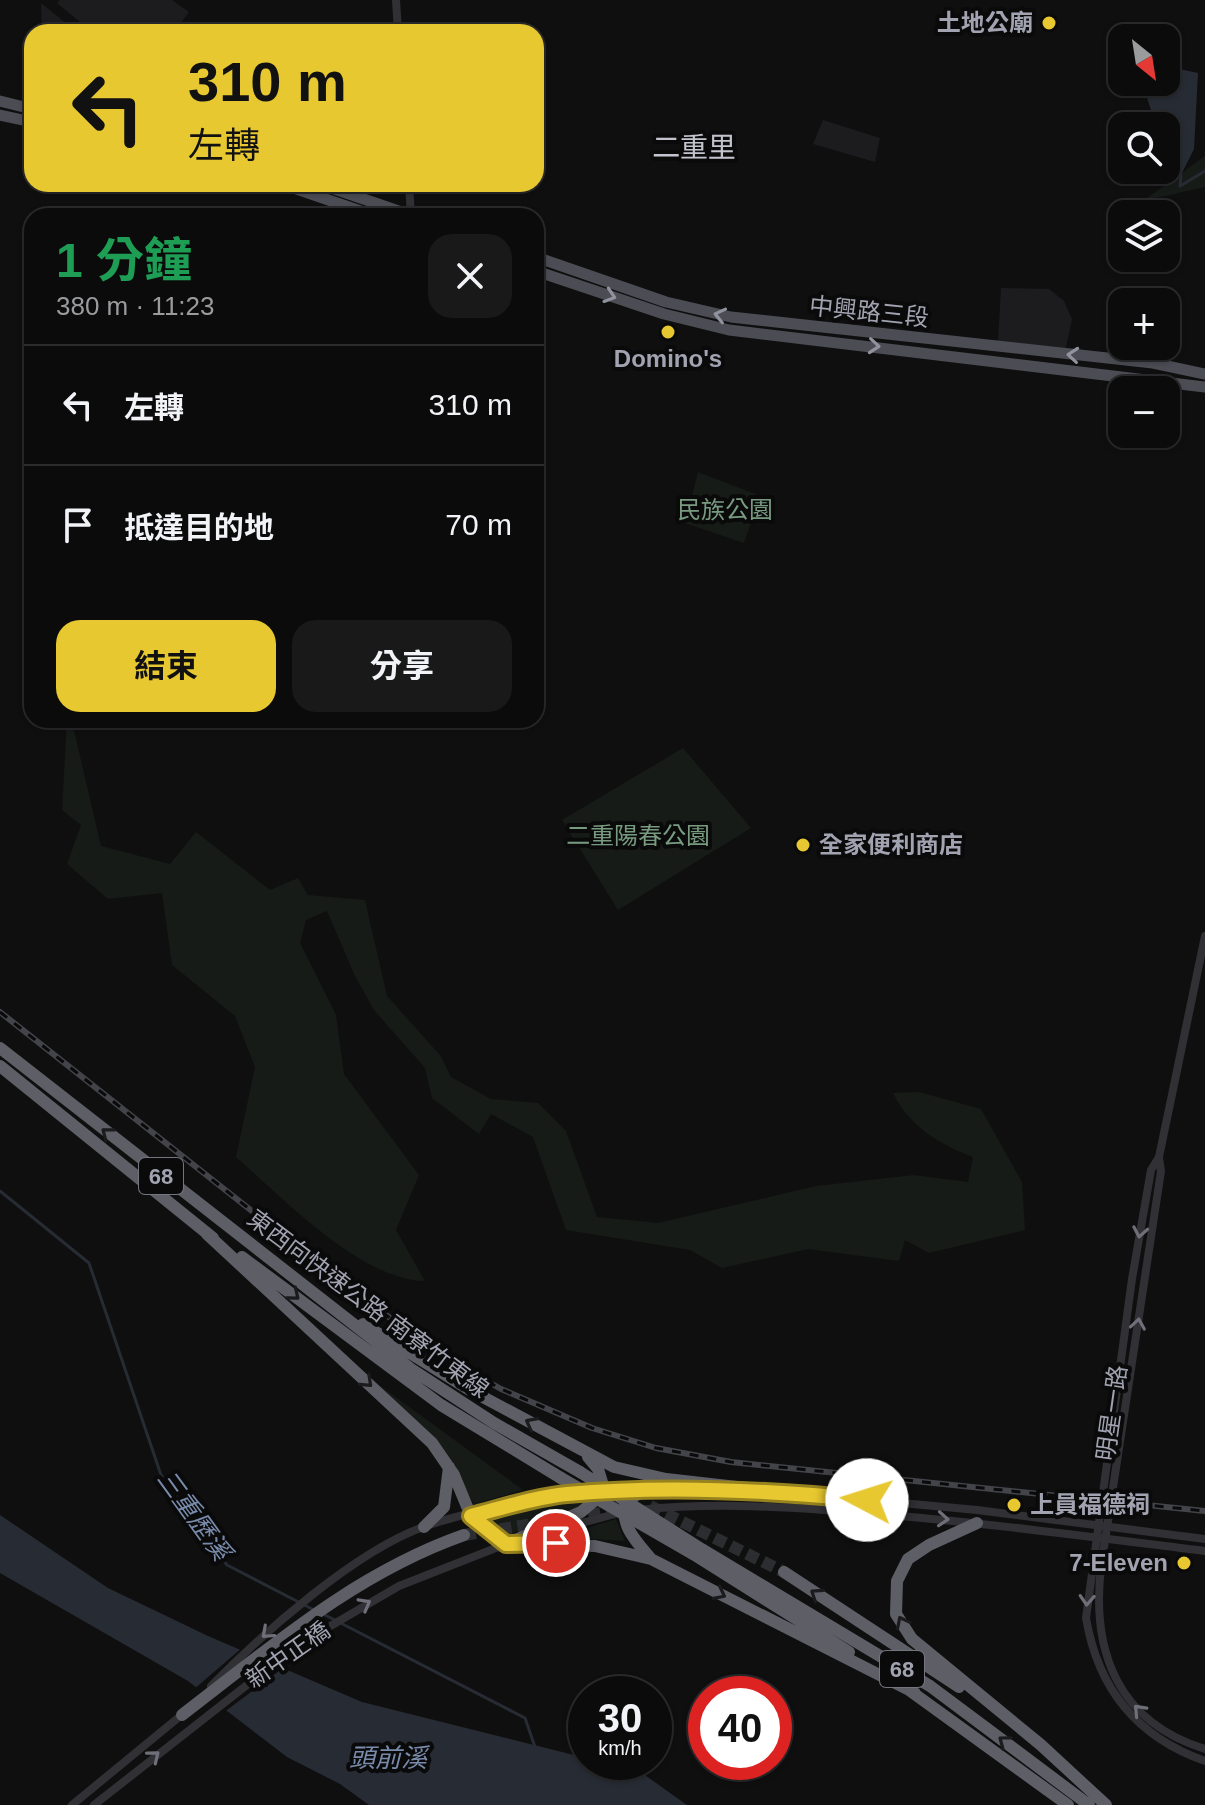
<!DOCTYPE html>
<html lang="zh-TW">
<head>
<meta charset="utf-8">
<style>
  body { margin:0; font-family:Helvetica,"Noto Sans TC",sans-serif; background:#19191a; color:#f1f3f6; height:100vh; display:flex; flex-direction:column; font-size:30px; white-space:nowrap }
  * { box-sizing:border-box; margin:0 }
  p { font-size:26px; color:#9a9b9d }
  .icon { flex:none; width:44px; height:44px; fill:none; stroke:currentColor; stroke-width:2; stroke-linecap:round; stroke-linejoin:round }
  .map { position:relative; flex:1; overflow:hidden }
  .drawer { position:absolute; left:24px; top:208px; width:520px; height:520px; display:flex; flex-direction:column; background:#0b0b0c; border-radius:24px; box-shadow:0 2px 6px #0004,0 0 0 2px #2b2b2d }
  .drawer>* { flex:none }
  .banner { position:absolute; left:24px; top:24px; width:520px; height:168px; border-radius:24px; box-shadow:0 2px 6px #0004,0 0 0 2px #2b2b2d; background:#e7c830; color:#111; overflow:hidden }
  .needle { width:52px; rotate:150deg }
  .controls { position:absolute; left:1108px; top:24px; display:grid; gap:16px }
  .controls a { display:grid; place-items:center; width:72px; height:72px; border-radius:16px; background:#0b0b0c; box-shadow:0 2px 6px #0004,0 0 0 2px #2b2b2d; font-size:40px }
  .speed { position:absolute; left:568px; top:1676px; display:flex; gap:16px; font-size:40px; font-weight:700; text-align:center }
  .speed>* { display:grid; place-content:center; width:104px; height:104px; border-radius:50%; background:#0b0b0c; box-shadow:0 2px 6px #0004,0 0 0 2px #2b2b2d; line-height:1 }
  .speed small { font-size:20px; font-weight:400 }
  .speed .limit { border:12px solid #d22; background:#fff; color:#111 }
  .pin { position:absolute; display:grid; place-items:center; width:68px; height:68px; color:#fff; margin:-34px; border:4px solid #fff; border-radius:50%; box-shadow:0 2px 8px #0007 }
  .me { position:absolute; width:88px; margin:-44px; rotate:275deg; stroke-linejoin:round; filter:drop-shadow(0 0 6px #0008) }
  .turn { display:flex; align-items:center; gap:28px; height:168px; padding:0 32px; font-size:36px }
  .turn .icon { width:104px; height:104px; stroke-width:2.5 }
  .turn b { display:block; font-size:56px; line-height:68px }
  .round { display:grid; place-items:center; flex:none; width:84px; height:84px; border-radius:24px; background:#19191a }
  .headline { display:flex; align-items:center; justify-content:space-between; height:136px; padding:0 32px }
  h1 { font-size:48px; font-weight:700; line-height:60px; color:#1e9e55 }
  .button { display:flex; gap:16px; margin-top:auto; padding:16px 32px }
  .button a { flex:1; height:92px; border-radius:24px; background:#e7c830; color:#111; font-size:32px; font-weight:700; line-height:92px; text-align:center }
  .button a+a { background:#19191a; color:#f1f3f6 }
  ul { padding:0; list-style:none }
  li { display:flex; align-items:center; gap:24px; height:120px; padding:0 32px; border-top:2px solid #2b2b2d }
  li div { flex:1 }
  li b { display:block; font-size:30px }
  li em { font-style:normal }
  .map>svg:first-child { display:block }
  .built { fill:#1c1b1d }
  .green { fill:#161b17 }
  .water { fill:#272b33 }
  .pier { fill:#0f0f10 }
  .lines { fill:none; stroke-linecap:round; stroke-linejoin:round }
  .stream { stroke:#272b33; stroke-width:3 }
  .highway-tunnel { stroke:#2c2d30; stroke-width:12; stroke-dasharray:12 6; stroke-linecap:butt }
  .minor { stroke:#303035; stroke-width:8 }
  .major { stroke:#4c4d54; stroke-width:11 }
  .highway { stroke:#5d5e66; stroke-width:12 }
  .rail-casing { stroke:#43444a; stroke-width:6 }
  .rail { stroke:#0a0a0b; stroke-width:3; stroke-dasharray:9; stroke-linecap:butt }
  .minor-bridge { stroke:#303035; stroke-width:8 }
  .highway-bridge { stroke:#5d5e66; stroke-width:12 }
  .oneway { stroke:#90929e }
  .oneway2 { stroke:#1b1b1d }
  .oneway3 { stroke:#6e6f79 }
  .route-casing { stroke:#96821f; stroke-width:20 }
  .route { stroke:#e7c830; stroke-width:14 }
  .poi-dot { fill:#e7c830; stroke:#0a0a0b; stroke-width:3 }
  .labels { text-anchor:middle; stroke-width:8; stroke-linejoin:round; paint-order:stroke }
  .shield { fill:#0a0a0b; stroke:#74757f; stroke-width:2 }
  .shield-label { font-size:22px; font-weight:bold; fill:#a1a3b1 }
  .poi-label { font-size:24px; font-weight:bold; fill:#a1a3b1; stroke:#0a0a0b; text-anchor:end }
  .street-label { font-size:24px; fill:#a1a3b1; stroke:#0a0a0b }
  .park-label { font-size:24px; fill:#789b80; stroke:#0a0a0b }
  .water-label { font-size:26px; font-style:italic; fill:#798bab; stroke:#0a0a0b }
  .quarter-label { font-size:28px; fill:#c2c3cd; stroke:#0a0a0b }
</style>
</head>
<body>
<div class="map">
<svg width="1205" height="1805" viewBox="0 0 1205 1805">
  <rect width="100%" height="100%" fill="#0f0f10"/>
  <path class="built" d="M60 0H172L189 12 174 32H92L57 3Z
    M41 3 77 32 42 30Z
    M823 120 880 138 875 162 813 144Z
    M1001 288 1049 289 1064 301 1072 319 1066 348 998 342Z"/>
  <path class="green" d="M1205 156V187L1143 201Z
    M698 472 760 496 744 543 685 523Z
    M67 720 72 722 101 846 170 864 196 832 270 890 298 878 308 895 365 900 387 996 440 1055 451 1077 491 1099 538 1103 566 1131 597 1217 658 1223 816 1186 914 1175 968 1182 973 1157C939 1144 910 1127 893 1093L919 1092 981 1109 1022 1182 1025 1230 929 1253 905 1240 899 1261 808 1249 722 1268 690 1250 566 1230 533 1137 491 1114 479 1134 432 1098 425 1068 374 1010 354 974 327 911 306 920 300 943 336 1015 344 1074 419 1175 396 1230 425 1281C361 1280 283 1198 236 1157L255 1067 235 1016 172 965 162 893 108 899 67 864 81 825 62 810Z
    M683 748 751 828 618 910 562 820Z
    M379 1385 523 1490 474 1504 435 1441Z
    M598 1495 575 1510 507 1535 483 1521Z
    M616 1519 625 1541 558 1537Z"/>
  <path class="water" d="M1170 67 1198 73 1194 149 1181 175 1171 173 1166 157V126H1156L1143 85 1145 82H1166V68Z
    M0 1515 108 1588 208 1636 362 1702 586 1758V1762L642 1773 687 1805H369L340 1784 287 1757 188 1681 0 1573Z"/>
  <path class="pier" d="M243 1647 287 1665 223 1713 193 1690Z"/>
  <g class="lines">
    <path class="stream" d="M1181 175 1180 186 1205 171
      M0 1191 89 1263 161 1475 227 1565 314 1610
      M325 1615 525 1718 535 1747"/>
    <path class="highway-tunnel" d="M650 1506 784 1572
      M464 1535 620 1510"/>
    <path class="minor" d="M396 0 398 32
      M409 184 411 216
      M1159 1157 1205 936
      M761 1490 977 1510 1205 1539
      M613 1492 723 1490
      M639 1510C715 1502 789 1507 865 1513 979 1522 1092 1537 1205 1551
      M538 1535 622 1512
      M211 1686C262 1634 356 1550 426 1526 471 1511 539 1496 587 1493
      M72 1805 184 1713
      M94 1805 298 1645 399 1586 506 1544"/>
    <path class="major" d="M0 101 32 109
      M0 115 32 122
      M282 184 375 216
      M320 184 413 216
      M536 257 666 302 731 317 1153 363 1205 374
      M536 271 664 314 729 330 1205 387"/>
    <path class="highway" d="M0 1048 411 1369 494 1423 580 1472
      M0 1066 213 1238
      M207 1234 432 1443 454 1475 473 1521 506 1544 595 1546 651 1559 915 1693
      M242 1257 441 1405 561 1478
      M363 1324 468 1389 614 1467 666 1479 764 1490
      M643 1491 626 1501C619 1525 636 1541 651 1559
      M977 1523 929 1545 908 1559 897 1581 896 1614 912 1639 1041 1745 1106 1805
      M424 1527 444 1507 449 1467
      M513 1541 581 1512 605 1492 598 1469 588 1457
      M703 1550 930 1686 1089 1805
      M693 1554 849 1652
      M784 1572 959 1687
      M909 1690 1068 1805
      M182 1715C272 1646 356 1573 464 1535"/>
    <g class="rail-casing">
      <path id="rail" d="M0 1012 362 1298 448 1359 501 1389 592 1428 656 1448 731 1462 1205 1511"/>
    </g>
    <use href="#rail" class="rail"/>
    <path class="minor-bridge" d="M1159 1157 1151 1170 1132 1279 1086 1618C1098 1689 1137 1737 1205 1761
      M1159 1158 1161 1171 1101 1567C1091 1652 1118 1722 1205 1749"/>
    <path class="highway-bridge" d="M580 1472 703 1550
      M561 1478 693 1554"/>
  </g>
  <defs><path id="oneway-chevron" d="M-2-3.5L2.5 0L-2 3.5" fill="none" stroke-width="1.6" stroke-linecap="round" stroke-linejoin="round" transform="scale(2)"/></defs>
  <g class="oneway">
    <use href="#oneway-chevron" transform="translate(610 296) rotate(18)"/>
    <use href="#oneway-chevron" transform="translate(720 315) rotate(-167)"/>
    <use href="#oneway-chevron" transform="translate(874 346) rotate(5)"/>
    <use href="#oneway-chevron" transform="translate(1073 355) rotate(-175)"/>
  </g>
  <g class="oneway2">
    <use href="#oneway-chevron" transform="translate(107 1133) rotate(-142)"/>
    <use href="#oneway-chevron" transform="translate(294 1295) rotate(39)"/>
    <use href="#oneway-chevron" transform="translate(367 1382) rotate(43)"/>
    <use href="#oneway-chevron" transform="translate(531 1423) rotate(-152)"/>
    <use href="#oneway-chevron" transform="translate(720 1594) rotate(27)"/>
    <use href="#oneway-chevron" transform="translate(816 1594) rotate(-146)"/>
    <use href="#oneway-chevron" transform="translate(902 1622) rotate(-117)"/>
    <use href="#oneway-chevron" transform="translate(1004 1741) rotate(-143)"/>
  </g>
  <g class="oneway3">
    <use href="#oneway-chevron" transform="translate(1140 1232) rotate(100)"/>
    <use href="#oneway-chevron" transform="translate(1138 1324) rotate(-81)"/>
    <use href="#oneway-chevron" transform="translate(943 1519) rotate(4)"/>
    <use href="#oneway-chevron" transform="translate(1087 1600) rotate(93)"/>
    <use href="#oneway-chevron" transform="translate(365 1604) rotate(-29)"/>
    <use href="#oneway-chevron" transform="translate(267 1633) rotate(138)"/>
    <use href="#oneway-chevron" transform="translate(1139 1710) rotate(-133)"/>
    <use href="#oneway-chevron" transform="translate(154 1756) rotate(-39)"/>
  </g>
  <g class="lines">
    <g class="route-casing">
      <path id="route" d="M556 1543 506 1544 471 1516C502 1508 535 1497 567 1494 666 1485 767 1490 867 1500"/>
    </g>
    <use href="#route" class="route"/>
  </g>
  <g class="poi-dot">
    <circle cx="1049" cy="23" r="8"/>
    <circle cx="668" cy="332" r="8"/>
    <circle cx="803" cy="845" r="8"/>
    <circle cx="1014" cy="1505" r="8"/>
    <circle cx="1184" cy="1563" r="8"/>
  </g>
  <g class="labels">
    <g class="shield">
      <rect x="139" y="1158" width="44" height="36" rx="6"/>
      <rect x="880" y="1651" width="44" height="36" rx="6"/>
    </g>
    <g class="shield-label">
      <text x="161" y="1184">68</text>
      <text x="902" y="1677">68</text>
    </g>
    <g class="poi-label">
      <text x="1033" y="31">土地公廟</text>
      <text x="668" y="367" text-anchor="middle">Domino's</text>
      <text x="819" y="853" text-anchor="start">全家便利商店</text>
      <text x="1030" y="1513" text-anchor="start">上員福德祠</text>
      <text x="1168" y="1571">7-Eleven</text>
    </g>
    <g class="street-label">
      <text transform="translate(869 312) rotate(6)" y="8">中興路三段</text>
      <text transform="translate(368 1304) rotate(37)" y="8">東西向快速公路 南寮竹東線</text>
      <text transform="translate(1112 1413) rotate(-82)" y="8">明星一路</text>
      <text transform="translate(288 1655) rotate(-35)" y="8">新中正橋</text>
    </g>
    <g class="park-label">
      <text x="725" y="518">民族公園</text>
      <text x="638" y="844">二重陽春公園</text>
    </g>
    <g class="water-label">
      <text transform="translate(194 1515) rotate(54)" y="9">三重歷溪</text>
      <text x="388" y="1767">頭前溪</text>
    </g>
    <g class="quarter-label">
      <text x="694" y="157">二重里</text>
    </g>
  </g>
</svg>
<div class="controls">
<a><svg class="needle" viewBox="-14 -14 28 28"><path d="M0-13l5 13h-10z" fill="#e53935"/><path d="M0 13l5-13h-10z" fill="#9a9b9d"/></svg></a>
<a><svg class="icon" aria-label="search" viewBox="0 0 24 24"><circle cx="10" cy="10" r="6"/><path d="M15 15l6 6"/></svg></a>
<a><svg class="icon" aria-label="layers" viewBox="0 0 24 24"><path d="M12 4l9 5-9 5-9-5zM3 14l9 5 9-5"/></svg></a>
<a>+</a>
<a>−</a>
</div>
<div class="speed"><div>30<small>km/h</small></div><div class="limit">40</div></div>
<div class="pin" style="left:556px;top:1543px;background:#d93025"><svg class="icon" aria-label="arrive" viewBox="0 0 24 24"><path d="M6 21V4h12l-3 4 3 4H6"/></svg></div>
<svg class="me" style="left:867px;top:1500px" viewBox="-20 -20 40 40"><circle r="19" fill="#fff"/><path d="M0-13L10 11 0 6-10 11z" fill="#e7c830"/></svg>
<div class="banner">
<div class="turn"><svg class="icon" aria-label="left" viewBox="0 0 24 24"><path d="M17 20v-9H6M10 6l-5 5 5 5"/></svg><div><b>310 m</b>左轉</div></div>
</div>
<section class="drawer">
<div class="headline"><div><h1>1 分鐘</h1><p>380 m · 11:23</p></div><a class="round"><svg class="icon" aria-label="close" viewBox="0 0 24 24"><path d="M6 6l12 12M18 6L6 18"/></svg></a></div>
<ul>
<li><svg class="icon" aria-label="left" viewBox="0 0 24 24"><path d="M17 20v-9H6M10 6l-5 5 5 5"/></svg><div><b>左轉</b></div><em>310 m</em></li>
<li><svg class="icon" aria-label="arrive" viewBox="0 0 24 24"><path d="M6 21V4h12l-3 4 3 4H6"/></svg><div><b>抵達目的地</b></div><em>70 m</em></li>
</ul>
<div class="button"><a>結束</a><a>分享</a></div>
</section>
</div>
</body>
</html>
